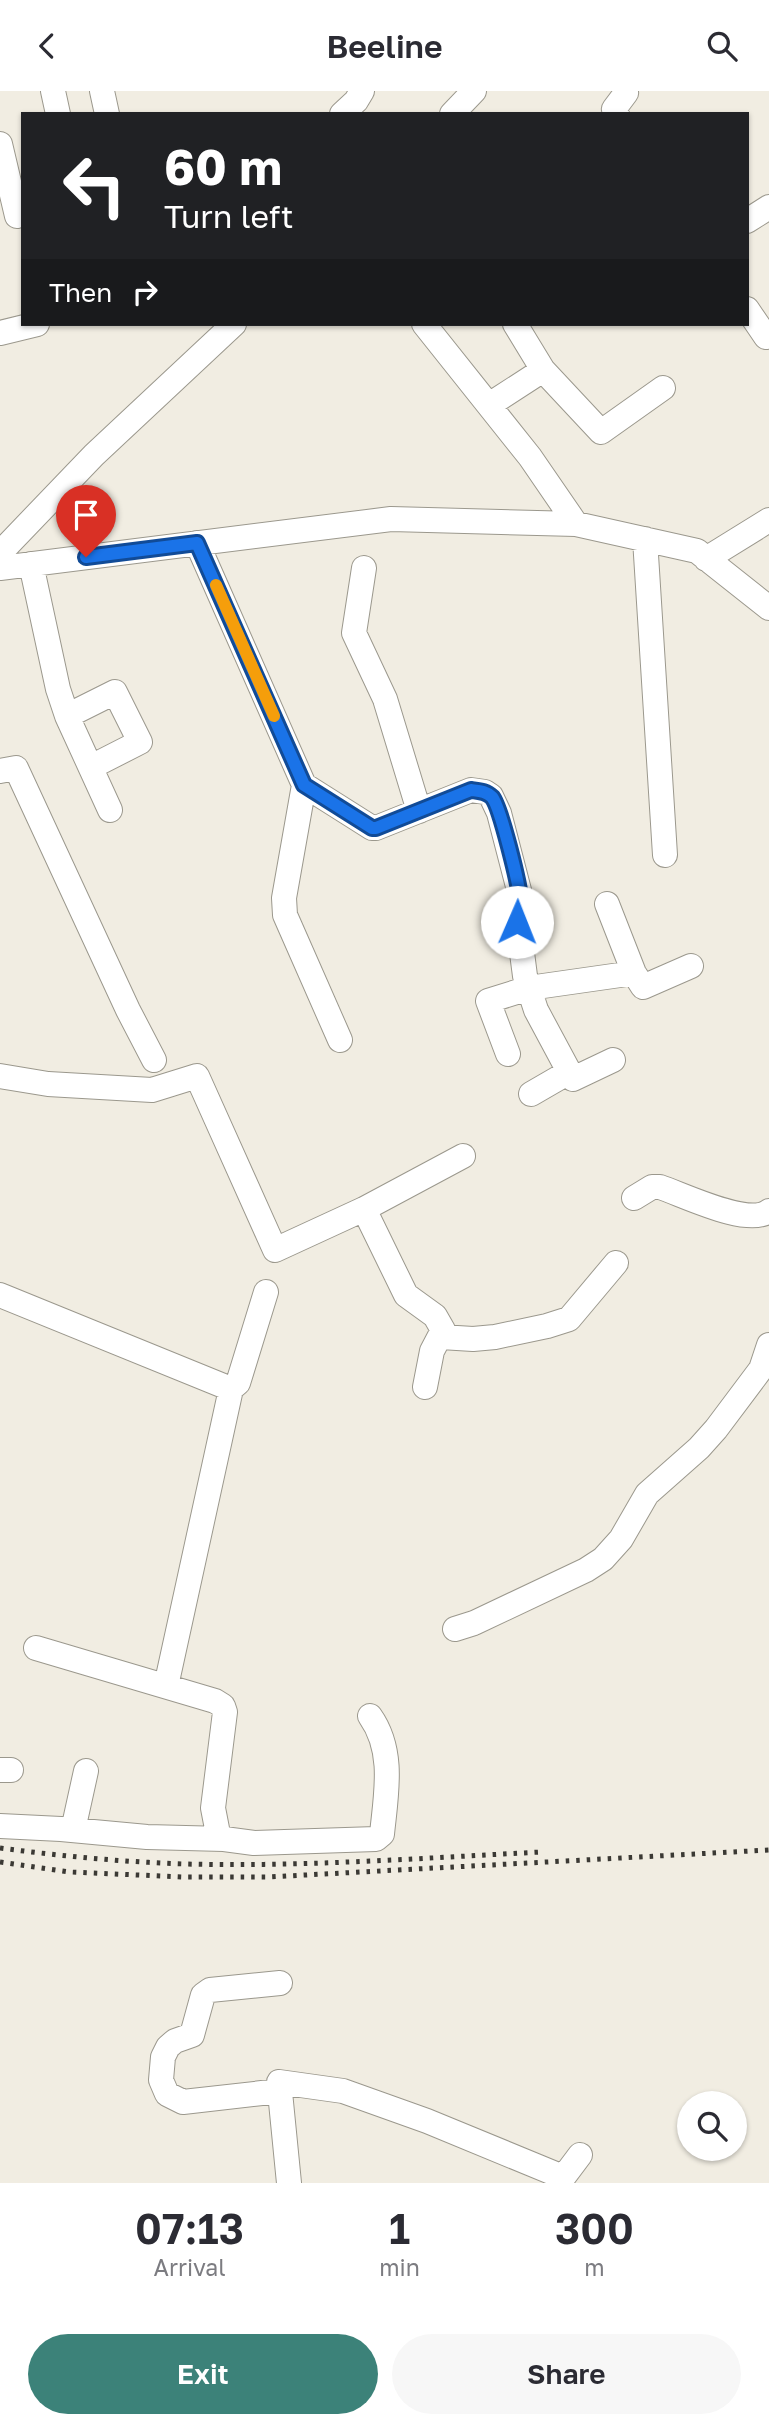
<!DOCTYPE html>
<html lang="en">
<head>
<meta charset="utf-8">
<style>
  body { margin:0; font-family:"Golos Text",sans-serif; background:#f7f7f7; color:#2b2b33; height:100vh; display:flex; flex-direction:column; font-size:26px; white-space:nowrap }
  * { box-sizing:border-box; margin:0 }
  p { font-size:23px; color:#7c7c81 }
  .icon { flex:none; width:38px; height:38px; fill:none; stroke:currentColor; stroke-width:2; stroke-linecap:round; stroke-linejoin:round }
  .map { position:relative; height:2092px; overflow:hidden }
  .details { display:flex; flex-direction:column; background:#fff; flex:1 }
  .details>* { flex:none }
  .banner { position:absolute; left:21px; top:21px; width:728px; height:214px; border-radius:0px; box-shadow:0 2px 5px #0004; background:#202124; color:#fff; overflow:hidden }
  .controls { position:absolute; left:677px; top:2000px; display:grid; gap:14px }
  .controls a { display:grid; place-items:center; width:70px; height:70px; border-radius:50%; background:#fff; box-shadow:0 2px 5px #0004; font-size:35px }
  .pin { position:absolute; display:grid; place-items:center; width:60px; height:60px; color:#fff; margin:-72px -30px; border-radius:50% 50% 50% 0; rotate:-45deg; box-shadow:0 0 7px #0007 }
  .pin .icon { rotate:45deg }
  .me { position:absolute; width:77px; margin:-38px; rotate:1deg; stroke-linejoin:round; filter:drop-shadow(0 0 5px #0008) }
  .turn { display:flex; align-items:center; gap:24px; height:147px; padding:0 28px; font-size:32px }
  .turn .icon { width:91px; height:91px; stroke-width:2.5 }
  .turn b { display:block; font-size:49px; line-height:60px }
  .then { display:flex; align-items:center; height:66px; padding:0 28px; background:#0003; gap:14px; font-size:26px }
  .eta { display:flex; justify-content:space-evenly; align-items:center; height:119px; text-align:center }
  .eta b { font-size:42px; font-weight:600; line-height:49px }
  .cta { display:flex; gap:14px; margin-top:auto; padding:14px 28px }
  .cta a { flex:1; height:80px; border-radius:42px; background:#3c8279; color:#fff; font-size:28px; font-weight:600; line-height:80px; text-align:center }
  .cta a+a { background:#f7f7f7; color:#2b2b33 }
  header { display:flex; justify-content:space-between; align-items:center; height:91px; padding:0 28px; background:#fff; font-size:32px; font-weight:600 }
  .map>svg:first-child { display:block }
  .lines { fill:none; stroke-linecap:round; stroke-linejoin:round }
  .minor-casing { stroke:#9b988d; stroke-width:26 }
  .minor { stroke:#fff; stroke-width:24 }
  .rail { stroke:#3b3934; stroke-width:5; stroke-dasharray:3.5 7; stroke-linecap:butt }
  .route-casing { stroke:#114b97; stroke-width:18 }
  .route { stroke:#1a73e8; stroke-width:12 }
  .slow { stroke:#f59e0b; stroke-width:12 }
</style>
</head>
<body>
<header><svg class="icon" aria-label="back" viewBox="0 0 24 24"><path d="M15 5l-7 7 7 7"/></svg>Beeline<svg class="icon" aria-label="search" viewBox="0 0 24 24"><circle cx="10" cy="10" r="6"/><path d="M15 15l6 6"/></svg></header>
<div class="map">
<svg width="769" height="2092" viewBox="0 0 769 2092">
  <rect width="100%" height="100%" fill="#f1ede2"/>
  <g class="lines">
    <g class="minor-casing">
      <path id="minor" d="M53 0 58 23
        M102 0 107 23
        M342 23 356 10 362 0
        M452 23 474 0
        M617 23 614 18 626 2 625 0
        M0 53 17 125
        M747 130 769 116
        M747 218 766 246
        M424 233 530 366 576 433
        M515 233 543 279 601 341 663 297
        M0 242 37 233
        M489 314 543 279
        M645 448 665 764
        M197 452 304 694 372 737H376L471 699 485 701 491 705 499 722 521 807 518 831 525 885 536 919 573 988 613 969
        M0 462 94 364 234 233
        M706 468 769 429
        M31 473 58 598 67 625 110 719
        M0 477 391 428 576 433 697 460 769 517
        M364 477 354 542 385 608 419 720
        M67 625 115 601 140 651 91 676
        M0 680 16 677 128 919 154 969
        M304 694 284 807 285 824 340 949
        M607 813 634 882 643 896 691 875
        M508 963 488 910 529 897 634 882
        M0 985 48 993 152 999 197 985 275 1159 364 1118 463 1065
        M531 1003 569 981
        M634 1107 652 1096H660C684 1104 748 1136 769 1120
        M364 1118 406 1204 435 1225 443 1239 432 1260 425 1296
        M0 1204 231 1298
        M441 1246 473 1248 495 1246 547 1235 569 1228 616 1172
        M455 1538 474 1532 586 1479 603 1468 621 1448 647 1403 699 1357 716 1338 761 1278 769 1254
        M36 1557 215 1610 223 1615 225 1621 213 1717 219 1748
        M168 1586 231 1298 238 1292 266 1201
        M0 1679H11
        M0 1735 61 1738 147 1746 224 1748 254 1752 376 1748 382 1743C386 1703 395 1660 370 1625
        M73 1739 86 1680
        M280 1892 210 1899 203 1904 192 1944 175 1950 168 1956 163 1966 161 1989 167 2003 183 2011 280 2000
        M289 2092 279 1991 343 2000 427 2030 563 2086
        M559 2092 580 2064"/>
    </g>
    <use href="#minor" class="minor"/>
    <path class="rail" d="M0 1757C61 1765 123 1771 185 1773 304 1776 423 1767 541 1761
      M0 1771 70 1781 183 1786H268L769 1759"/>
  </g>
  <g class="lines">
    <g class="route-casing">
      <path id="route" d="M86 466 197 452 304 694 372 737H376L471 699C479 700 486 700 492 706 500 715 520 795 520 809 520 816 518 824 517 831"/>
    </g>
    <use href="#route" class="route"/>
    <path class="slow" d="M216 494 274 625"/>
  </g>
</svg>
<div class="controls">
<a><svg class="icon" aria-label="search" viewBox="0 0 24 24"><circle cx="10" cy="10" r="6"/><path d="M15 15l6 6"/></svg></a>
</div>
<div class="pin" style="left:86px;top:466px;background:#d93025"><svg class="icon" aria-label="arrive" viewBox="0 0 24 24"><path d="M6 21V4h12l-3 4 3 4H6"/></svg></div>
<svg class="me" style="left:517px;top:831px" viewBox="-20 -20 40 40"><circle r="19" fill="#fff"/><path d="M0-13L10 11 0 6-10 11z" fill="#1a73e8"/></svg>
<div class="banner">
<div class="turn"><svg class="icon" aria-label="left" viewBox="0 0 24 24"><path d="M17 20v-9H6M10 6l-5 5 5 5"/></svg><div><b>60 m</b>Turn left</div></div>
<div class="then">Then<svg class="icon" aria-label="right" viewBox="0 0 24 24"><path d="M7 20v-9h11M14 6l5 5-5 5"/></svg></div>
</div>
</div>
<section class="details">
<div class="eta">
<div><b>07:13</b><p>Arrival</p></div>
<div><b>1</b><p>min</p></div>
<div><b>300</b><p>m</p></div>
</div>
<div class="cta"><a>Exit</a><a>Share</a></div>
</section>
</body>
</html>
